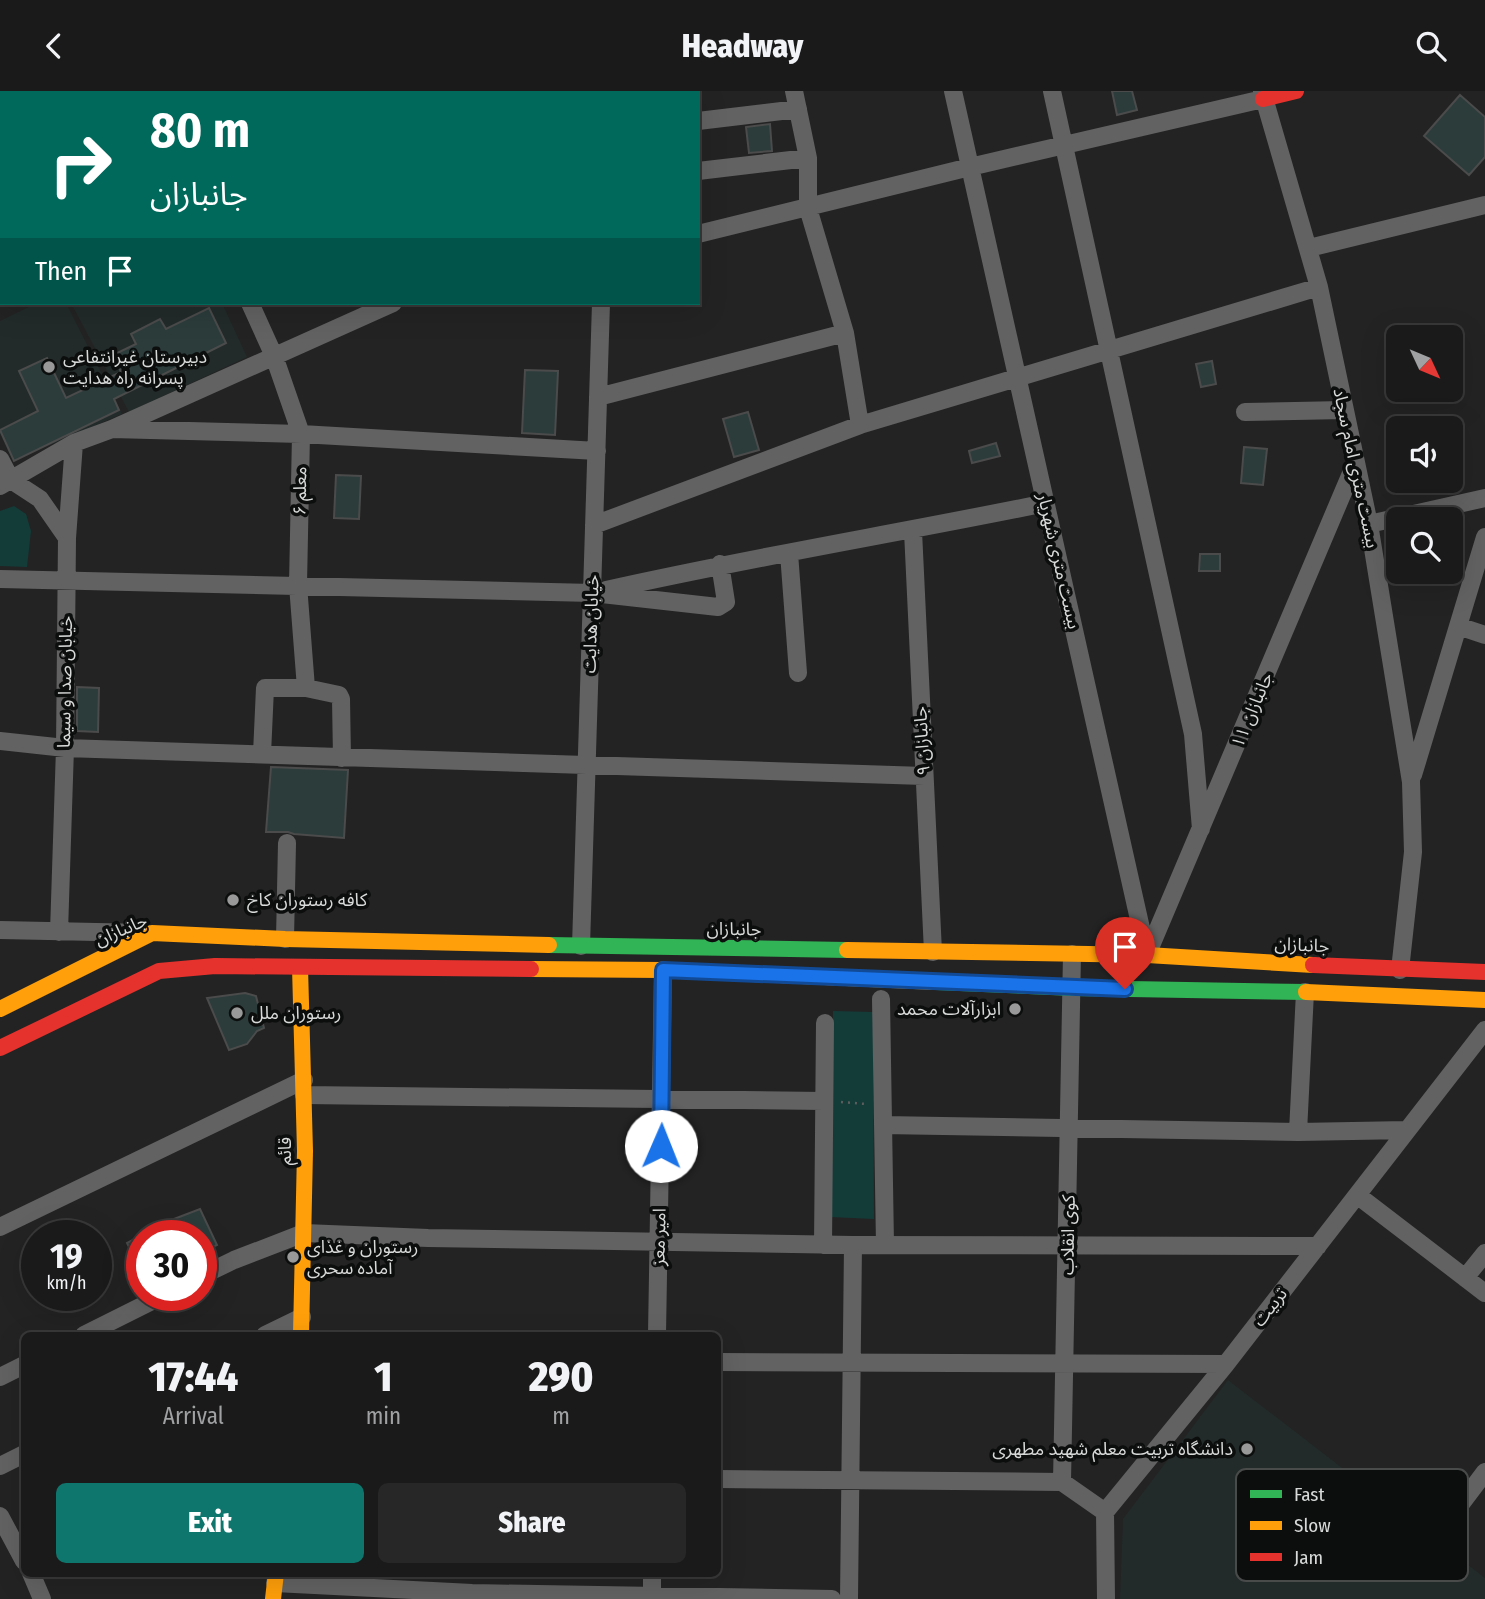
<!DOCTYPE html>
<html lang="en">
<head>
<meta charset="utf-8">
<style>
  body { margin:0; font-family:"Fira Sans Condensed","Noto Sans Arabic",sans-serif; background:#272727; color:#f1f3f6; height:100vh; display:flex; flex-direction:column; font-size:26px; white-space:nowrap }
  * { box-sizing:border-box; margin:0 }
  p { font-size:23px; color:#9fa1a2 }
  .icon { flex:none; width:38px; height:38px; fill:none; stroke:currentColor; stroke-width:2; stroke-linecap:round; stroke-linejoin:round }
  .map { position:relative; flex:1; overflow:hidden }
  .drawer { position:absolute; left:21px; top:1241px; width:700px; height:245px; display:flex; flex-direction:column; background:#1a1a1a; border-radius:10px; box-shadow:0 7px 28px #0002,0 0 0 2px #383839 }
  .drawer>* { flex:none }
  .banner { position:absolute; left:0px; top:0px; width:700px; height:214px; box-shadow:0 7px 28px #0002,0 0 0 2px #383839; background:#00695c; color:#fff; overflow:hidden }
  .needle { width:46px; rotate:134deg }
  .controls { position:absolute; left:1386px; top:234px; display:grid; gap:14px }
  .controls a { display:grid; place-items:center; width:77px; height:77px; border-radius:10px; background:#1a1a1a; box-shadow:0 7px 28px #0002,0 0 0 2px #383839; font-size:35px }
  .speed { position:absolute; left:21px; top:1129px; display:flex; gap:14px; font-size:35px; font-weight:700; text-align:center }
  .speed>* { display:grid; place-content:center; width:91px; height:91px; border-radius:50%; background:#1a1a1a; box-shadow:0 7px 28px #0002,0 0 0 2px #383839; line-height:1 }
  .speed small { font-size:18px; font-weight:400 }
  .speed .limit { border:10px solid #d22; background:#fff; color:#111 }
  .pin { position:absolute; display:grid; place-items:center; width:60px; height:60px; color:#fff; margin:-72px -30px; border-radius:50% 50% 50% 0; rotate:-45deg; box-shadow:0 0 7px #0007 }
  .pin .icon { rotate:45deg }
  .me { position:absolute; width:77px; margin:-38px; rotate:1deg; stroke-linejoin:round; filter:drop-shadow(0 0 5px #0008) }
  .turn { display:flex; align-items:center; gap:24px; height:147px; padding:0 35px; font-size:32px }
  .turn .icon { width:91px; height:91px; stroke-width:2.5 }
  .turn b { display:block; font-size:49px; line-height:60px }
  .then { display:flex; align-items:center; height:66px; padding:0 35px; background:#0003; gap:14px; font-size:26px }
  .eta { display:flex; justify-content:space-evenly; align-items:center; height:119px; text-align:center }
  .eta b { font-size:42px; font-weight:800; line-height:49px }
  .action { display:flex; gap:14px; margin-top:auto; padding:14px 35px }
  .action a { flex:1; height:80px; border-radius:10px; background:#0f766e; color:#fff; font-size:28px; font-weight:800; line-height:80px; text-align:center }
  .action a+a { background:#272727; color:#f1f3f6 }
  header { display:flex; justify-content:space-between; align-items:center; height:91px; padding:0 35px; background:#1a1a1a; font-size:32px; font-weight:800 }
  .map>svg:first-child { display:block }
  .built { fill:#222b2a }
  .green { fill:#133c39 }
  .building { fill:#2b3c3b; stroke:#4b4b4b; stroke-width:2 }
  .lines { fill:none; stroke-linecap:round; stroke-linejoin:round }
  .path { stroke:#5d5d5d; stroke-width:2.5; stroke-dasharray:2 5; stroke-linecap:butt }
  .street { stroke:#626262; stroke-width:18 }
  .fast { stroke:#30b455; stroke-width:16 }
  .slow { stroke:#ff9f0a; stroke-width:16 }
  .jam { stroke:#e5322d; stroke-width:16 }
  .route-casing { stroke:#114b97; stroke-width:18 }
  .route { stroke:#1a73e8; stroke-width:12 }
  .poi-dot { fill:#999; stroke:#0c0d0d; stroke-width:2.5 }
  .labels { text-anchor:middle; stroke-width:7; stroke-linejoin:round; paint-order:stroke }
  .poi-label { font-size:18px; fill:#d8d9d9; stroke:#0c0d0d; text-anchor:start }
  .street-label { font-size:18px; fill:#d8d9d9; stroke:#0c0d0d }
  .key { fill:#0c0d0d; stroke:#494a4a; stroke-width:2 }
  .key-label { font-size:19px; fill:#d8d9d9 }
</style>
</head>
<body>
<header><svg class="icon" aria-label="back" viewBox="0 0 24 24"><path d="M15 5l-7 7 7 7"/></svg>Headway<svg class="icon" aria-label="search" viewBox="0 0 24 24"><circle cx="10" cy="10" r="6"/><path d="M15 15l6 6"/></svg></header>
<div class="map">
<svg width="1485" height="1508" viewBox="0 0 1485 1508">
  <rect width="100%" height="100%" fill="#232323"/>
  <path class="built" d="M37 212H66L122 323 13 370 0 343V230Z
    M71 212H222L247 266 129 321Z
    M1228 1289 1485 1487V1508H1120L1123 1428Z"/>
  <path class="green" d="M14 415 26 423 31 440 27 476 0 475V420Z
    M833 920 873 921 874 1128 830 1126Z"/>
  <path class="building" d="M1112 0H1132L1137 19 1117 24Z
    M1460 4 1485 26V66L1469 84 1424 45Z
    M770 33 772 60 749 62 746 36Z
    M209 217 226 252 114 308 119 319 14 370 0 339 38 320 19 280 47 267 66 307 121 281 113 264 136 253 131 243 160 228 166 238Z
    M1212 270 1216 293 1201 296 1196 273Z
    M525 279 558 280 555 344 522 342Z
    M748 321 759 359 734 366 723 328Z
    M996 352 1000 365 972 372 969 360Z
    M1244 356 1267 358 1263 394 1241 392Z
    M336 384 361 385 359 428 334 427Z
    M1200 463H1220V480H1199Z
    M77 596 99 597 98 641 77 640Z
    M271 676 348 679 344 747 294 743 288 741H266Z
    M245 902 256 905 264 937 257 940 247 953 229 959 207 907Z
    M200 1118 217 1154 201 1161V1144H142V1183L127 1152 174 1128Z"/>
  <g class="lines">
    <path class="path" d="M841 1011 866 1013"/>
    <path class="street" d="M154 0 155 2
      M527 0 528 2
      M794 0 808 67V117L845 242 860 334
      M953 0 1147 864
      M1052 0 1193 643 1201 738
      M1262 0 1319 196 1369 433 1411 691 1413 761 1400 879
      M28 2 32 0
      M401 2 405 0
      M601 2 605 0
      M0 14 2 13
      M698 30 798 18
      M698 80 808 67
      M698 143 970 76 1263 8
      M1309 157 1485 114
      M0 198 2 197
      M250 212 274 265 301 343 298 494 306 597
      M598 306 845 242
      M1245 321 1344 319
      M112 338 301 343 597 360
      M0 368 11 389 40 408 67 447 65 657 59 841
      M0 395 74 352 112 338 393 212
      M1369 433 1485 407
      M594 434 860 334 1319 196
      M913 440 933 861
      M67 447 74 352
      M789 462 798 582
      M0 488 593 502 718 516 726 511 720 473
      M606 499C752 466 900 442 1046 412
      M1458 535 1485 544
      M0 650 65 657 924 685
      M262 663 265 597H306L339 604 341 608 342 667
      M1413 684 1485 446
      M0 839 145 842
      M285 848 287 752
      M581 855 601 212
      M1147 864 1355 373
      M881 908 885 1154
      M304 1004 824 1010
      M883 1034 1298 1041 1407 1039
      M1298 1041 1305 901
      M1357 1104 1485 1202
      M0 1136 304 989
      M823 1154 825 932
      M201 1185 234 1169 304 1142 428 1147 853 1154 1318 1155
      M1465 1187 1485 1162
      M84 1244 164 1204
      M265 1244 302 1226
      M657 1244 663 879
      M718 1271 1226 1273
      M0 1286 24 1274
      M0 1375 24 1363
      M718 1388 1062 1391
      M1062 1391 1072 863
      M1062 1391 1105 1421
      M0 1425 24 1470
      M1439 1442 1485 1381
      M31 1482 42 1508
      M275 1492 472 1502 832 1508
      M652 1508V1482
      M849 1508 853 1154
      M1106 1508 1105 1421 1226 1273 1485 939"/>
    <path class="fast" d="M549 854 847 859
      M936 891 1073 897 1306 901"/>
    <path class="slow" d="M847 859 1147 864 1313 874
      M300 876 305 1060 301 1244
      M531 878 663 879 936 891
      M1306 901 1485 909
      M0 918 152 842 285 848 549 854
      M273 1508 276 1482"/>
    <path class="jam" d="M1263 8 1296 0
      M1313 874 1485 881
      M0 957 159 880 215 875 531 878"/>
  </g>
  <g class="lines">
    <g class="route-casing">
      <path id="route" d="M661 1055 663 879 1125 898"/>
    </g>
    <use href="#route" class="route"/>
  </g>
  <g class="poi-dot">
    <circle cx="49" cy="276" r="7"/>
    <circle cx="233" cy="809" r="7"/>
    <circle cx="1015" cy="918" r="7"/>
    <circle cx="237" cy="922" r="7"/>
    <circle cx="293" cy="1166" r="7"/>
    <circle cx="1247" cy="1358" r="7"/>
  </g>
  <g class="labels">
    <g class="poi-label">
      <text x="63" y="272">دبیرستان غیرانتفاعی<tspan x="63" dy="21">پسرانه راه هدایت</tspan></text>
      <text x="247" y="815">کافه رستوران کاخ</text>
      <text x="1001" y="924" text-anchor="end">ابزارآلات محمد</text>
      <text x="251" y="928">رستوران ملل</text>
      <text x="307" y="1162">رستوران و غذای<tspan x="307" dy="21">آماده سحری</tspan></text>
      <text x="1233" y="1364" text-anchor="end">دانشگاه تربیت معلم شهید مطهری</text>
    </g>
    <g class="street-label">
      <text transform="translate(1356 377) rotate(78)" y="6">بیست متری امام سجاد</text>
      <text transform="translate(300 400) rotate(-89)" y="6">معلم ۶</text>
      <text transform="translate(1059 470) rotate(77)" y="6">بیست متری شهریار</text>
      <text transform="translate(591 533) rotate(-88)" y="6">خیابان هدایت</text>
      <text transform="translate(65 591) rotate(-89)" y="6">خیابان صدا و سیما</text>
      <text transform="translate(1252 619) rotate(-67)" y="6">جانبازان ۱۱</text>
      <text transform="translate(922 650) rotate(-93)" y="6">جانبازان ۹</text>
      <text transform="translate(734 838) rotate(1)" y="6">جانبازان</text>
      <text transform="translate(121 839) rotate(-23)" y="6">جانبازان</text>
      <text transform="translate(1302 854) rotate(3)" y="6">جانبازان</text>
      <text transform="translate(285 1060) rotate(-90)" y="6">قائم</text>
      <text transform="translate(1068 1144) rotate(-89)" y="6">کوی انقلاب</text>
      <text transform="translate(659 1146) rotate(-89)" y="6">امیر معز</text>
      <text transform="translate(1270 1216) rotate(-52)" y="6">تربیت</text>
    </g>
  </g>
  <rect x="1236" y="1378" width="232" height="112" rx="10" class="key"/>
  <rect x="1250" y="1399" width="32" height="8" fill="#30b455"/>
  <rect x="1250" y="1430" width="32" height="9" fill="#ff9f0a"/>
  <rect x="1250" y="1462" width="32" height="8" fill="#e5322d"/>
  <g class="key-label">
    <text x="1294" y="1410">Fast</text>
    <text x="1294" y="1441">Slow</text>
    <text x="1294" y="1473">Jam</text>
  </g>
</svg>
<div class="controls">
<a><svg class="needle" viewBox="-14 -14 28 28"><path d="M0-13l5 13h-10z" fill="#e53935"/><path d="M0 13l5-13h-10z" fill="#9fa1a2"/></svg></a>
<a><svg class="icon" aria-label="sound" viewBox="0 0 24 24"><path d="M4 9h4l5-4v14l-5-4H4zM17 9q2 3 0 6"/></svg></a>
<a><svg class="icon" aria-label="search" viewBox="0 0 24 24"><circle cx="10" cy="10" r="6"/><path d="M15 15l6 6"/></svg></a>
</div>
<div class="speed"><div>19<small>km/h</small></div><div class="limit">30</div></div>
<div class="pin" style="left:1125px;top:898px;background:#d93025"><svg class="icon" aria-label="arrive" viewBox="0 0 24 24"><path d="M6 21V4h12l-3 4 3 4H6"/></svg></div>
<svg class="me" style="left:661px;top:1055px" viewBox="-20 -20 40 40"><circle r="19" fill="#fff"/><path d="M0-13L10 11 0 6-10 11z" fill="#1a73e8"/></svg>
<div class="banner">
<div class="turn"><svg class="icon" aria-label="right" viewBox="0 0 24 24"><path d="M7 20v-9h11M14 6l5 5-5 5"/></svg><div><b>80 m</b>جانبازان</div></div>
<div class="then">Then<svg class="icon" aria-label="arrive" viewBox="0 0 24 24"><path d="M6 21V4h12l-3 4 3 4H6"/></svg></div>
</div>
<section class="drawer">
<div class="eta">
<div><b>17:44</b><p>Arrival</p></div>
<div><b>1</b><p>min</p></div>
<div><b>290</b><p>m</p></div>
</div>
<div class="action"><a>Exit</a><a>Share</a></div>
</section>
</div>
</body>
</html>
